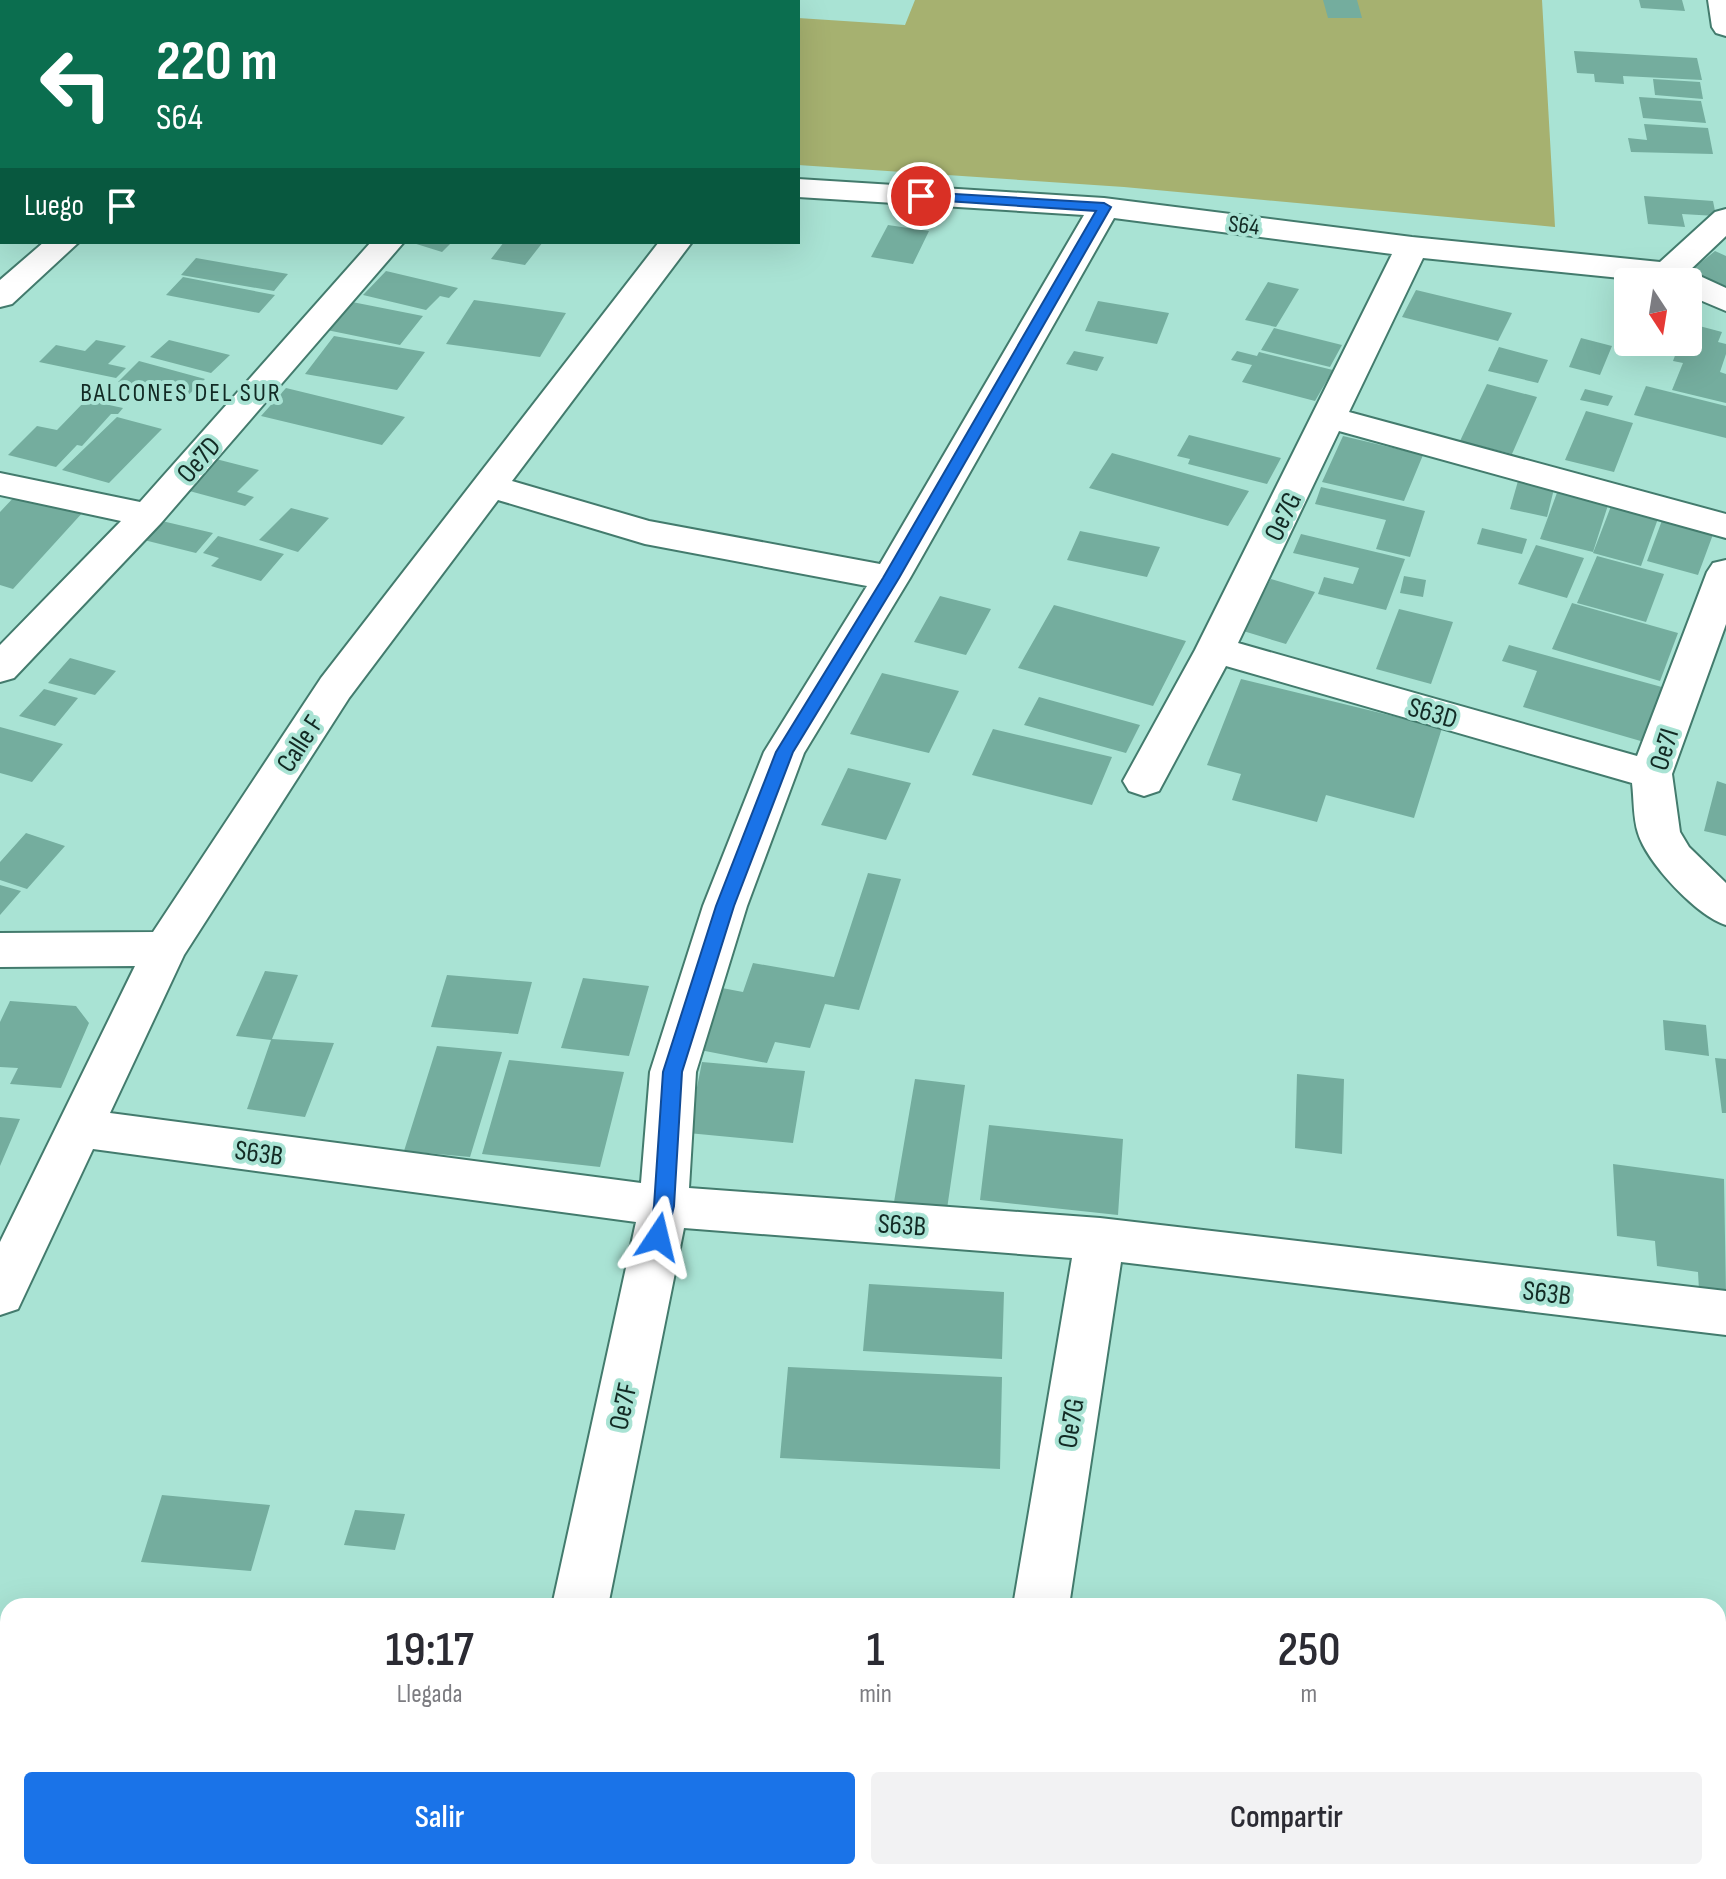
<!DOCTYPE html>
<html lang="es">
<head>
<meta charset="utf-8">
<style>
  body { margin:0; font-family:"Sofia Sans Condensed",sans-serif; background:#f2f2f3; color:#2b2b33; height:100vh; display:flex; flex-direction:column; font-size:30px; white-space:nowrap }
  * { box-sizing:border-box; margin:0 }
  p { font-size:26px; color:#7c7c81 }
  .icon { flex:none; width:44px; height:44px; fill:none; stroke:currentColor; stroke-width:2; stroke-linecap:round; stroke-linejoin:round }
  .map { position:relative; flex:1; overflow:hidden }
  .side { position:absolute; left:0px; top:1598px; width:1726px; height:282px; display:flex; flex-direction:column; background:#fff; border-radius:24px 24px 0 0; box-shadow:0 8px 32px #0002 }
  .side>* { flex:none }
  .hud { position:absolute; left:0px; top:0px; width:800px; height:244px; box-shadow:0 8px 32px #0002; background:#0b6e4f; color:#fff; overflow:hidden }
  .needle { width:52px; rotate:168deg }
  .tools { position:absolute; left:1614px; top:268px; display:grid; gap:16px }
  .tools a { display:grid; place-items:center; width:88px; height:88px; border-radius:8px; background:#fff; box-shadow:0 8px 32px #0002; font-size:40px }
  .pin { position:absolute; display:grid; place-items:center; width:68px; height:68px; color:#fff; margin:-34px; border:4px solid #fff; border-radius:50%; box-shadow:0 2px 8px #0007 }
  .me { position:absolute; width:88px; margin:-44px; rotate:10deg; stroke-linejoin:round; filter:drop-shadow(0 0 6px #0008) }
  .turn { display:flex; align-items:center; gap:28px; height:168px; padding:0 24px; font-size:36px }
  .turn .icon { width:104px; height:104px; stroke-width:2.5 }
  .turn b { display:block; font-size:56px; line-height:68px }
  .then { display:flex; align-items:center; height:76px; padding:0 24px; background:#0003; gap:16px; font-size:30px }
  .eta { display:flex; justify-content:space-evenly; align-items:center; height:136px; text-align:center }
  .eta b { font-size:48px; font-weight:600; line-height:56px }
  .button { display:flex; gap:16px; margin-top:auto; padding:16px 24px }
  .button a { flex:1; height:92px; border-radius:8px; background:#1a73e8; color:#fff; font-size:32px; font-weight:600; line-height:92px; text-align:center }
  .button a+a { background:#f2f2f3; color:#2b2b33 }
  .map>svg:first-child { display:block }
  .green { fill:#a6b170 }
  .building { fill:#74ad9e }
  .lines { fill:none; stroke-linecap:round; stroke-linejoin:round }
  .minor-casing { stroke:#437b6d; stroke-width:4 }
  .minor { fill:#fff; fill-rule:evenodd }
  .route { fill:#1a73e8; stroke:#114b97; stroke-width:2 }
  .labels { text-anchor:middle; stroke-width:8; stroke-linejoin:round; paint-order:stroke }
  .far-street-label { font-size:24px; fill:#122a24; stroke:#a9e3d4 }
  .far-quarter-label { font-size:26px; letter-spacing:2px; fill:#122a24; stroke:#a9e3d4 }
  .street-label { font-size:28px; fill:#122a24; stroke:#a9e3d4 }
</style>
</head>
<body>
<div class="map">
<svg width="1726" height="1879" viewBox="0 0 1726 1879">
  <rect width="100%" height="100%" fill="#a9e3d4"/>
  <path class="green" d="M915 0H1542L1555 227 1124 187 798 165V18L905 25Z"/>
  <path class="building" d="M1323 0H1357L1362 18H1328Z
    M1639 0H1682L1685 11 1641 8Z
    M1574 51 1697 58 1702 80 1623 76 1624 84 1595 82 1594 74 1577 73Z
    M1653 79 1700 82 1703 99 1655 95Z
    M1639 97 1701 101 1706 123 1643 118Z
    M1644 124 1708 128 1713 154 1631 152 1628 138 1647 140Z
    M1644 196 1713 201 1716 216 1682 214 1685 227 1648 224Z
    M888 225 929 231 913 264 871 257Z
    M410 242H452L442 252Z
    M504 242H543L525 265 491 259Z
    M1715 251 1726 256V286L1690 271Z
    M196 258 288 274 274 291 181 275Z
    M386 271 458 288 449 298 440 296 426 310 363 295Z
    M183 277 275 295 259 313 166 295Z
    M1268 282 1299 289 1276 327 1245 320Z
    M1416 290 1512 313 1498 341 1402 317Z
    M342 300 423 316 400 345 317 328Z
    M474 300 566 313 540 357 446 344Z
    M1098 301 1169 313 1157 344 1085 331Z
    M1688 323 1722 332 1718 342 1726 344V354L1720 372 1726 374V403L1672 390 1683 363 1673 361 1680 342H1688Z
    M1274 328 1342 345 1330 367 1261 350Z
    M334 336 425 352 397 390 305 374Z
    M1581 338 1612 346 1600 375 1569 367Z
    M96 340 126 346 108 364 126 368 116 378 39 362 56 345 85 351Z
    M169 340 230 355 211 373 150 357Z
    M1499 347 1548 360 1538 383 1488 371Z
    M1074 351 1104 357 1097 371 1066 364Z
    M1237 351 1257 356 1259 352 1333 370 1315 401 1242 382 1252 365 1231 360Z
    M139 361 205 379 184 399 118 382Z
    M1487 384 1537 397 1512 454 1460 441Z
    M1646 386 1726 406V438L1634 415Z
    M286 388 405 417 382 445 261 416Z
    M1585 389 1613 396 1608 406 1580 400Z
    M86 400 123 408 118 414H111L82 446 77 445 56 467 8 455 37 426 57 430Z
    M1586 411 1633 423 1614 472 1565 460Z
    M117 417 162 429 109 483 62 470Z
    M1189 435 1281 458 1267 484 1188 464 1190 459 1177 456Z
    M1343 436 1423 455 1404 501 1322 482Z
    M1112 453 1249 491 1228 526 1089 488Z
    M212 458 259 470 237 492 254 497 245 506 182 489Z
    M1518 481 1554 489 1547 517 1510 509Z
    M1321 487 1425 511 1410 557 1376 549 1386 520 1315 504Z
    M1558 490 1609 502 1593 552 1540 539Z
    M16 495 84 511 13 589 0 585V512Z
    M1613 501 1660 513 1641 566 1593 553Z
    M291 508 329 518 298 552 259 540Z
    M1664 515 1715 529 1698 575 1647 561Z
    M162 521 213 533 196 553 144 540Z
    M1482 528 1527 539 1522 554 1477 544Z
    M1080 531 1160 547 1147 577 1067 560Z
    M1301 534 1405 559 1386 610 1318 594 1324 577 1353 584 1359 568 1293 553Z
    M218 536 284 554 261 581 211 566 219 558 203 553Z
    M1536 545 1584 558 1567 598 1518 584Z
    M1597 556 1664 574 1646 622 1577 603Z
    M1404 576 1426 580 1423 597 1400 593Z
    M1271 579 1315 592 1286 644 1240 630Z
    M940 596 991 609 966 655 914 642Z
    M1572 603 1678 633 1660 681 1552 649Z
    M1054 605 1186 641 1153 706 1018 668Z
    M1399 609 1453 622 1431 684 1376 669Z
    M1509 645 1669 689 1651 744 1523 707 1537 671 1502 661Z
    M70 658 116 671 95 695 48 683Z
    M882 673 959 691 929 753 850 734Z
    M1241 679 1442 728 1414 818 1326 795 1317 822 1232 800 1241 774 1207 765Z
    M44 689 78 698 55 726 19 716Z
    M1039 697 1140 725 1126 753 1024 725Z
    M0 727 63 744 32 782 0 773Z
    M993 729 1112 757 1092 805 972 775Z
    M848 768 911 783 886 840 821 825Z
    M1717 781 1726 784V836L1704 831Z
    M26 833 65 846 27 889 0 880V862Z
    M868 873 901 879 859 1010 825 1004 810 1048 775 1042 767 1063 700 1050 722 988 743 992 753 963 834 977Z
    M0 885 21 891 0 915Z
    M265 971 298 975 272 1039 334 1043 305 1117 247 1109 271 1040 236 1036Z
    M447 975 532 982 518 1034 431 1027Z
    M583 978 649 986 629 1056 561 1048Z
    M10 1001 76 1006 89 1023 61 1088 10 1084 18 1068 0 1067V1022Z
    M1663 1020 1706 1025 1709 1056 1665 1050Z
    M437 1046 502 1052 470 1157 404 1151Z
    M1715 1058 1726 1059V1113H1722Z
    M509 1060 624 1072 600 1167 482 1154Z
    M702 1062 805 1071 793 1143 688 1133Z
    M1297 1074 1344 1079 1342 1154 1295 1148Z
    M915 1079 965 1085 947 1209 894 1202Z
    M0 1117 20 1119 0 1166Z
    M989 1125 1123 1139 1118 1215 980 1200Z
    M1613 1164 1724 1179 1726 1295 1699 1290 1698 1272 1657 1266 1655 1241 1617 1236Z
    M869 1284 1004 1292 1002 1359 863 1351Z
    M788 1367 1002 1377 1000 1469 780 1458Z
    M162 1495 270 1505 251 1571 141 1562Z
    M355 1510 405 1514 395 1550 344 1545Z
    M0 1711 8 1712V1835L0 1834Z
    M874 1872H972V1879H874Z"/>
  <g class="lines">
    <g class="minor-casing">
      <path id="minor" d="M79 0H118L119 2H80Z
        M188 0H217L187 2Z
        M496 0H550L551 2H497Z
        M1708 0H1726V36L1716 33 1712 27Z
        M0 117H2L0 136Z
        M798 179 1104 198 1412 237 1660 262 1715 212 1726 209V236L1689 271 1726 288V311L1688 295V282H1660L1423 258 1349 412 1726 514V538L1339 431 1238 643 1637 756 1707 572 1713 563 1726 560V624L1672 774 1680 832 1689 847 1726 883V925C1697 916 1647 863 1638 833 1633 818 1634 799 1632 783L1226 666 1159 791 1144 796 1129 791 1123 781 1195 650 1392 254 1114 218 910 578 804 753 747 906 696 1072 689 1188 1100 1218 1726 1291V1335L1121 1262 1069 1606H1013L1072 1258 684 1228 608 1606H552L636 1222 93 1149 18 1309 0 1315V1242L135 966 0 967V933L153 932 321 678 659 242H692L512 481 649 521 880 564 1084 215 798 197ZM498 500 645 544 867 586 764 752 703 906 650 1072 641 1183 110 1113 184 955 349 698Z
        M44 242H79L12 304 0 307V280Z
        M371 242H404L161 523 14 678 0 682V645L121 521 0 495V473L140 502Z
        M495 1872H555L553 1879H493Z
        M968 1872H1028L1027 1879H967Z"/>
    </g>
    <use href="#minor" class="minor"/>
  </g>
  <path class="route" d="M921 192 1104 203 1111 207 899 578 793 752 734 906 682 1072 674 1206 665 1243 658 1246 651 1243 648 1237 654 1206 663 1072 716 906 776 752 883 578 1096 211 916 199V193Z"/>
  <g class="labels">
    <g class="far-street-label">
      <text transform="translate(1244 225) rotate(7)" y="8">S64</text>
    </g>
    <g class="far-quarter-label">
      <text x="181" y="401">BALCONES DEL SUR</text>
    </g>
    <g class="street-label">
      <text transform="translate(198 459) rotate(-49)" y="10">Oe7D</text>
      <text transform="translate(1282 516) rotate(-64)" y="10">Oe7G</text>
      <text transform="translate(1433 712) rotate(16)" y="10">S63D</text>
      <text transform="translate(299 743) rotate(-57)" y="10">Calle F</text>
      <text transform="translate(1663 749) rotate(-73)" y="10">Oe7I</text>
      <text transform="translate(259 1152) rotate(8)" y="10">S63B</text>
      <text transform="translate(902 1224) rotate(4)" y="10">S63B</text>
      <text transform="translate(1547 1292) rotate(7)" y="10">S63B</text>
      <text transform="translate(622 1406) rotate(-78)" y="10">Oe7F</text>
      <text transform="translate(1070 1423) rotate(-81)" y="10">Oe7G</text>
    </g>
  </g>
</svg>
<div class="tools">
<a><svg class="needle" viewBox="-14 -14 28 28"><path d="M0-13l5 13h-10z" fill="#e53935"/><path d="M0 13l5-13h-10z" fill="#7c7c81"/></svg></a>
</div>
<div class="pin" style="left:921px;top:196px;background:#d93025"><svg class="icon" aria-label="arrive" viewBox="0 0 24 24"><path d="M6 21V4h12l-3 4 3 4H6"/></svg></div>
<svg class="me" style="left:658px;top:1237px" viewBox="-20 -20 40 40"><path d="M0-17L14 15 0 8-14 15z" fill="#1a73e8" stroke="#fff" stroke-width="4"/></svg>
<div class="hud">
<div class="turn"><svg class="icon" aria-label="left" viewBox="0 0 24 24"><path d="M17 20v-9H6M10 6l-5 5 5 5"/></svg><div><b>220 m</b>S64</div></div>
<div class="then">Luego<svg class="icon" aria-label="arrive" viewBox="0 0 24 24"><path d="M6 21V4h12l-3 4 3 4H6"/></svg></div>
</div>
<section class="side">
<div class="eta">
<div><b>19:17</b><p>Llegada</p></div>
<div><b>1</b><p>min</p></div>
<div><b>250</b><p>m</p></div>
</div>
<div class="button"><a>Salir</a><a>Compartir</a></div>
</section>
</div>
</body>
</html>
